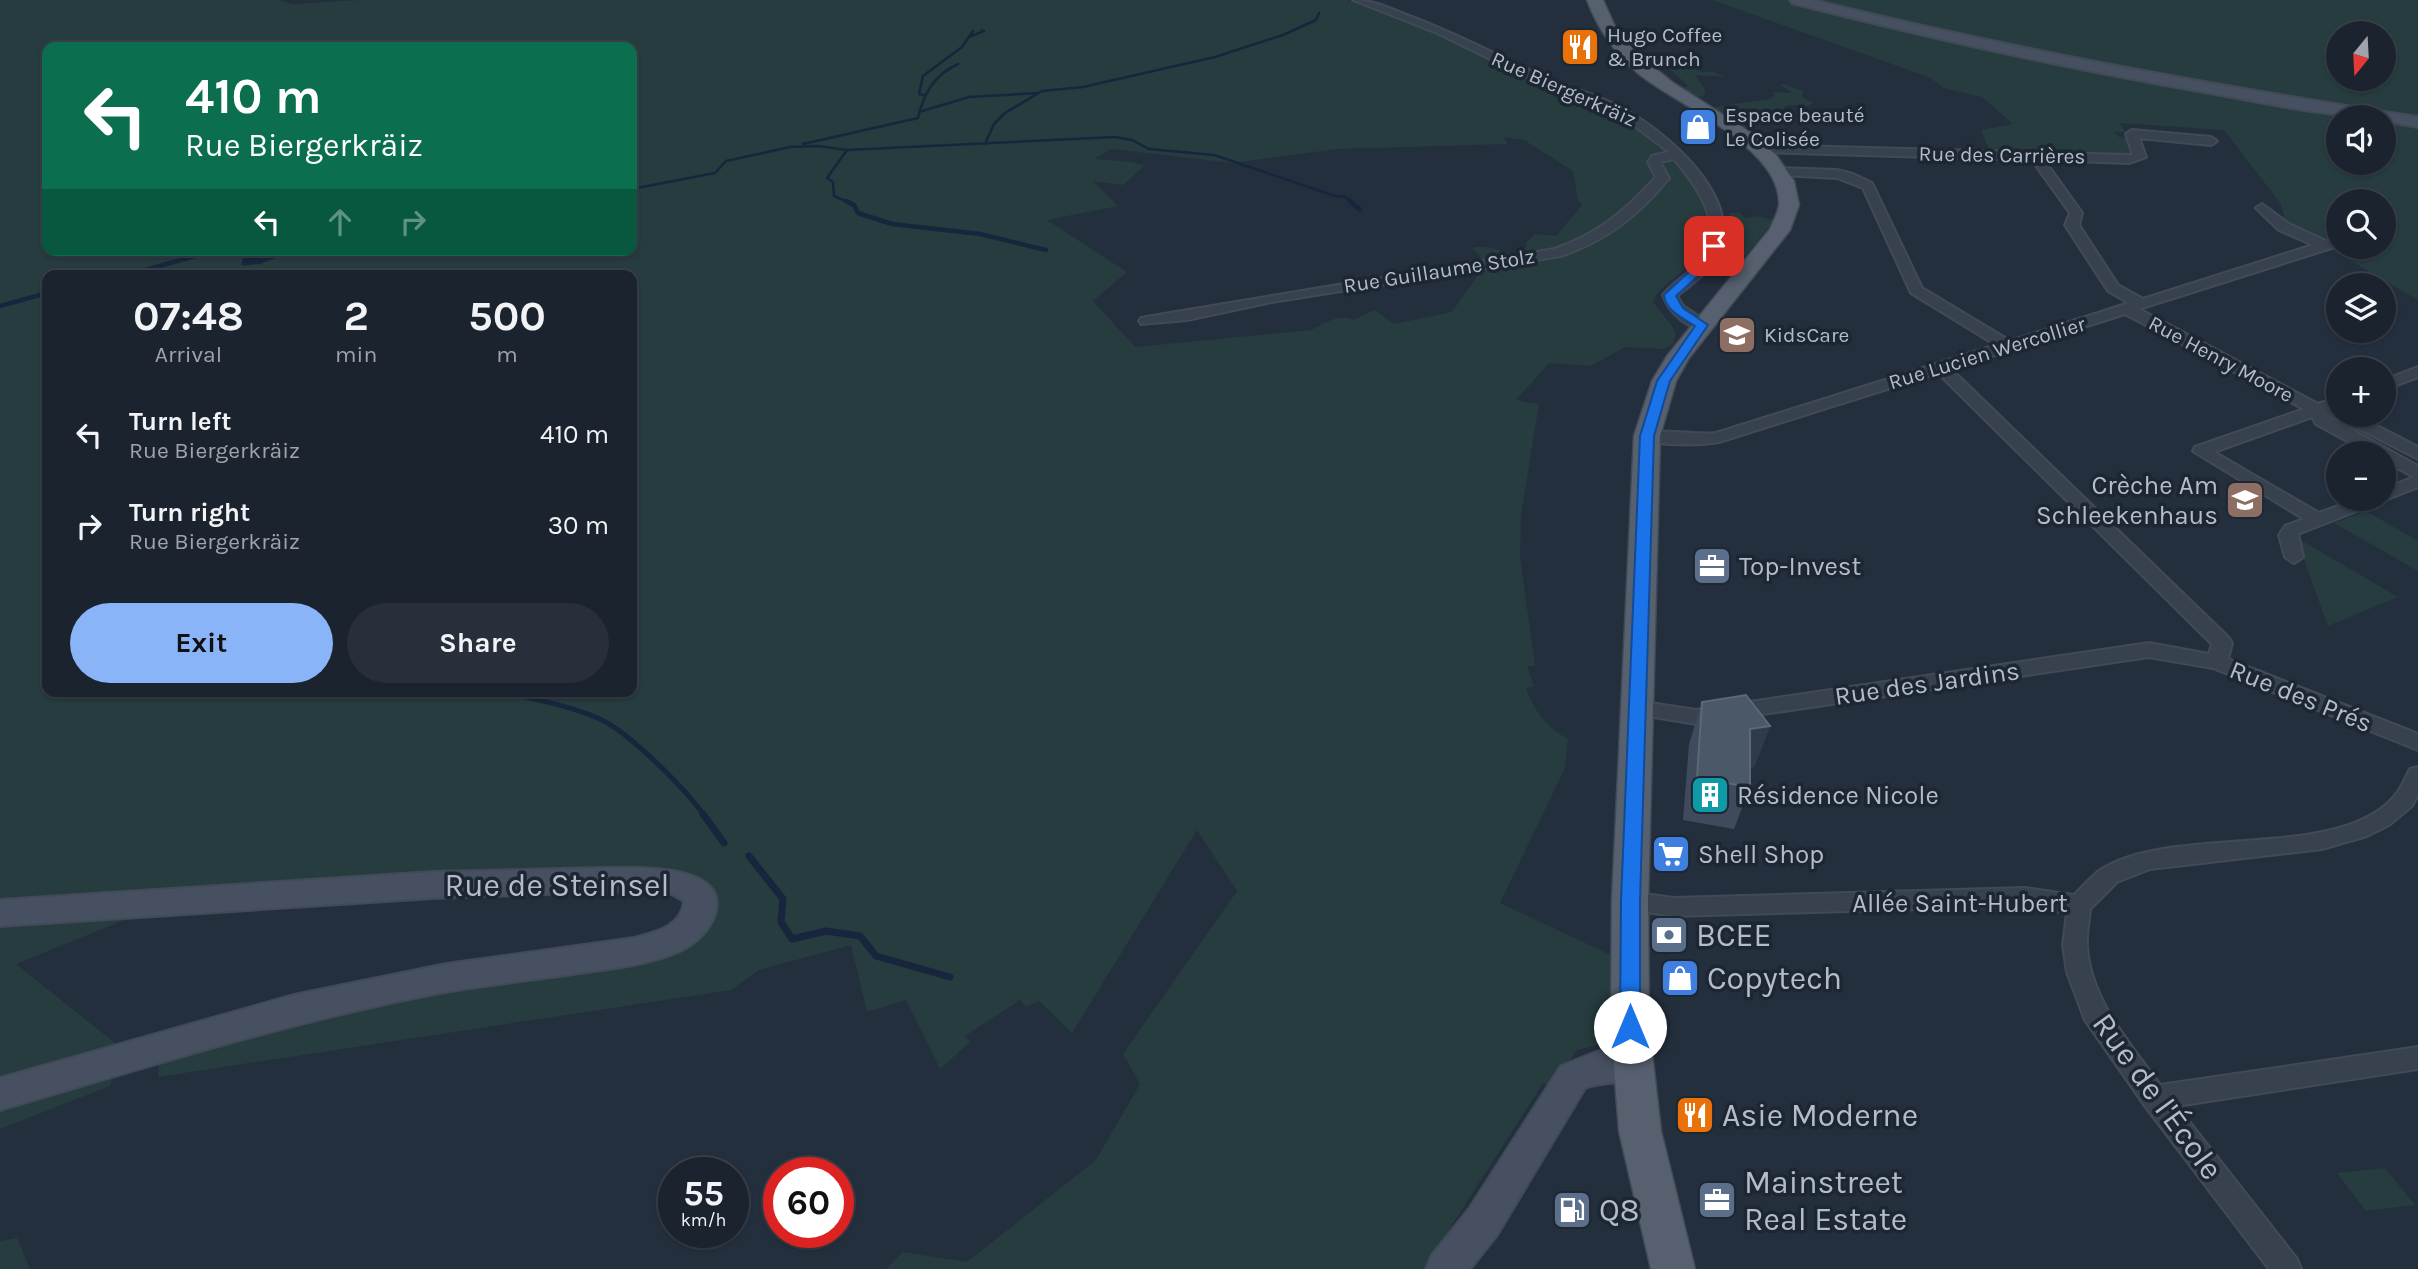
<!DOCTYPE html>
<html lang="en">
<head>
<meta charset="utf-8">
<style>
  body { margin:0; font-family:Karla,sans-serif; background:#282f3a; color:#f1f3f6; height:100vh; display:flex; flex-direction:column; font-size:26px; white-space:nowrap }
  * { box-sizing:border-box; margin:0 }
  p { font-size:23px; color:#a0a4aa }
  .icon { flex:none; width:38px; height:38px; fill:none; stroke:currentColor; stroke-width:2; stroke-linecap:round; stroke-linejoin:round }
  .map { position:relative; flex:1; overflow:hidden }
  .panel { position:absolute; left:42px; top:270px; width:595px; height:427px; display:flex; flex-direction:column; background:#1b232e; border-radius:14px; box-shadow:0 2px 5px #0004,0 0 0 2px #39404a }
  .panel>* { flex:none }
  .guide { position:absolute; left:42px; top:42px; width:595px; height:214px; border-radius:14px; box-shadow:0 2px 5px #0004,0 0 0 2px #39404a; background:#0b6e4f; color:#fff; overflow:hidden }
  .needle { width:46px; rotate:198deg }
  .fabs { position:absolute; left:2326px; top:21px; display:grid; gap:14px }
  .fabs a { display:grid; place-items:center; width:70px; height:70px; border-radius:50%; background:#1b232e; box-shadow:0 2px 5px #0004,0 0 0 2px #39404a; font-size:35px }
  .speed { position:absolute; left:658px; top:1157px; display:flex; gap:14px; font-size:35px; font-weight:700; text-align:center }
  .speed>* { display:grid; place-content:center; width:91px; height:91px; border-radius:50%; background:#1b232e; box-shadow:0 2px 5px #0004,0 0 0 2px #39404a; line-height:1 }
  .speed small { font-size:18px; font-weight:400 }
  .speed .limit { border:10px solid #d22; background:#fff; color:#111 }
  .pin { position:absolute; display:grid; place-items:center; width:60px; height:60px; color:#fff; margin:-30px; border-radius:14px; box-shadow:0 4px 10px #0006 }
  .me { position:absolute; width:77px; margin:-38px; rotate:0deg; stroke-linejoin:round; filter:drop-shadow(0 0 5px #0008) }
  .turn { display:flex; align-items:center; gap:24px; height:147px; padding:0 28px; font-size:32px }
  .turn .icon { width:91px; height:91px; stroke-width:2.5 }
  .turn b { display:block; font-size:49px; line-height:60px }
  .lanes { display:flex; align-items:center; height:66px; padding:0 28px; background:#0003; justify-content:center; gap:35px; direction:ltr }
  .lanes .off { opacity:.35 }
  .eta { display:flex; justify-content:space-evenly; align-items:center; height:119px; text-align:center }
  .eta b { font-size:42px; font-weight:700; line-height:49px }
  .button { display:flex; gap:14px; margin-top:auto; padding:14px 28px }
  .button a { flex:1; height:80px; border-radius:42px; background:#8ab4f8; color:#111; font-size:28px; font-weight:700; line-height:80px; text-align:center }
  .button a+a { background:#282f3a; color:#f1f3f6 }
  ul { padding:0; list-style:none }
  li { display:flex; align-items:center; gap:21px; height:91px; padding:0 28px }
  li div { flex:1 }
  li b { display:block; font-size:26px }
  li em { font-style:normal }
  .map>svg:first-child { display:block }
  .green { fill:#263c3f; fill-rule:evenodd }
  .water { fill:#17263c }
  .lines { fill:none; stroke-linecap:round; stroke-linejoin:round }
  .stream-far3 { stroke:#17263c; stroke-width:2.5 }
  .stream-far2 { stroke:#17263c; stroke-width:4.5 }
  .stream-far1 { stroke:#17263c; stroke-width:5 }
  .stream { stroke:#17263c; stroke-width:7 }
  .street-casing { stroke:#414a57; stroke-width:4 }
  .secondary-casing { stroke:#414a57; stroke-width:4 }
  .primary-casing { stroke:#414a57; stroke-width:3 }
  .street { fill:#38414e; fill-rule:evenodd }
  .secondary { fill:#465061; fill-rule:evenodd }
  .primary { fill:#56606e; fill-rule:evenodd }
  .wall { fill:#3f4b5c }
  .shaded-wall { fill:#2f3b4b }
  .building { fill:#4b5868; stroke:#5c6777; stroke-width:2 }
  .route { fill:#1a73e8; stroke:#114b97; stroke-width:2 }
  .labels { text-anchor:middle; stroke-width:7; stroke-linejoin:round; paint-order:stroke }
  .far-poi-label { font-size:21px; fill:#b4bcc9; stroke:#1d2633; text-anchor:start }
  .far-street-label { font-size:21px; fill:#b4bcc9; stroke:#1d2633 }
  .poi-label { font-size:26px; fill:#b4bcc9; stroke:#1d2633; text-anchor:start }
  .street-label { font-size:26px; fill:#b4bcc9; stroke:#1d2633 }
  .near-street-label { font-size:32px; fill:#b4bcc9; stroke:#1d2633 }
  .near-poi-label { font-size:32px; fill:#b4bcc9; stroke:#1d2633; text-anchor:start }
</style>
</head>
<body>
<div class="map">
<svg width="2418" height="1269" viewBox="0 0 2418 1269">
  <rect width="100%" height="100%" fill="#242f3e"/>
  <path class="green" d="M0 0H279L293 4 360 0H1348L1414 24 1555 90 1551 92C1595 102 1630 121 1667 148L1664 156 1675 159C1703 199 1728 231 1683 271 1671 281 1659 287 1653 302 1661 314 1671 321 1676 334L1673 344 1664 349 1625 347 1591 366 1549 363 1516 400 1539 404 1521 515 1520 556 1535 666H1527L1534 687 1526 688C1535 712 1546 727 1568 739L1565 768 1500 903 1615 957 1613 1037 1599 1044 1577 1050 1552 1087 1543 1083 1424 1269H886L903 1252 967 1262 1096 1160 1140 1084 1123 1054 1237 891 1197 830 1072 1033 1039 1001 1026 1007 1020 1000 965 1036 970 1042 940 1069 906 1000 867 1012 851 945 759 970 731 990 158 1077 159 1057 700 928 675 874 0 899ZM47 47H632V250H295L246 266 241 265 246 250H47ZM1504 137 1524 140 1573 171 1578 201 1583 204 1556 236 1535 234 1527 242 1523 255C1504 256 1491 243 1472 248L1486 264 1452 312 1394 324 1374 310 1354 320C1339 313 1326 323 1311 330L1135 347 1093 301 1127 272 1047 220 1118 206 1093 181 1123 185 1144 166 1132 162 1094 159 1111 149 1233 163 1337 149 1507 144ZM47 275H632V691H47Z
    M1712 0H2418V300L2294 228 2284 217 2281 204 2224 130 2120 123 2125 132H2113L2119 137 2128 138 2136 156 1990 152 1981 130 2013 124 1982 97 1943 88 1931 78ZM2338 33H2384V79H2338ZM2338 117H2384V163H2338ZM2338 201H2384V247H2338Z
    M1674 55 1685 60 1665 62 1673 70 1696 68 1701 72H1714L1725 77 1695 75 1706 91 1702 97 1690 96 1681 88 1689 86 1662 63Z
    M1783 84 1804 91 1801 96 1813 103 1809 106 1788 105 1781 110 1793 121C1775 133 1731 119 1714 107L1769 99 1775 96 1773 92 1793 93 1780 85Z
    M1739 212 1745 218 1758 216 1774 220 1745 256 1727 252 1732 230 1729 213Z
    M2366 511 2418 541V571L2334 523Z
    M2299 539 2398 597 2328 626 2299 546Z
    M139 914 16 964 120 1047 110 1086 0 1129V925Z
    M2385 1168 2415 1205 2366 1211 2337 1173Z
    M17 1238 30 1269H0V1241Z"/>
  <path class="water" d="M246 250H295L260 264 241 265Z"/>
  <g class="lines">
    <path class="stream-far3" d="M969 37 984 31 982 30
      M924 95 919 94 923 76 962 47 973 31
      M919 112 969 97 1039 93
      M803 144 918 118C924 93 934 75 958 64
      M985 144 994 124 1005 113 1042 91 1083 87 1215 57 1283 35 1316 20 1319 13
      M789 147 818 146 847 150 1115 137 1132 140 1149 149 1214 155 1338 197 1344 196 1352 203
      M847 150 827 178 833 182 834 196 850 203
      M632 189 715 173 726 161 790 147"/>
    <path class="stream-far2" d="M846 201 854 205 858 213 892 224 980 234 1046 250
      M1350 201 1360 210
      M127 275 217 250
      M0 306 47 293"/>
    <path class="stream-far1" d="M492 691C521 695 575 707 602 720 632 735 684 788 704 815"/>
    <path class="stream" d="M703 814 724 843
      M749 856 783 899 781 922 792 939 826 931 860 936 876 956 950 977"/>
    <g class="street-casing">
      <path id="street" d="M1353 0C1371 0 1387 7 1404 14 1448 30 1489 51 1531 71 1564 86 1603 96 1634 115 1677 142 1750 206 1713 263 1705 276 1688 286 1677 296L1683 306 1707 322 1709 325 1707 328C1689 332 1668 311 1663 295 1673 282 1689 274 1699 262 1728 226 1696 186 1674 159L1660 162 1669 178C1639 215 1606 241 1561 256L1272 302 1187 320 1141 324 1139 321 1141 318 1146 317 1554 249C1597 235 1626 210 1656 177L1648 162 1652 156 1669 152 1624 118 1525 76 1437 33Z
        M2132 130 2211 137 2217 141 2211 145 2139 138 2146 157 2129 163 2044 160 2082 213 2079 225 2118 285 2143 299 2313 245 2279 230 2256 208 2262 204 2289 224 2326 241 2338 238V246L2139 309 2318 404 2324 402 2338 408V415H2356L2418 447V459L2338 418 2327 416 2418 466V487L2298 534 2303 557 2294 563 2285 557 2279 535 2285 526 2304 519 2193 451 2195 447 2304 409 2125 314 1951 369 2229 638 2232 643 2228 659 2418 734V750L2213 668 2149 657 1696 724 1630 713 1627 708 1630 703 1637 701 1696 710 2149 643 2209 654 2212 644 1938 373 1719 442C1703 445 1650 447 1639 436 1649 426 1699 436 1716 433L1996 345 1911 293 1863 188 1837 178 1781 175 1777 174V168L1837 170 1853 174 1872 183 1922 288 2010 341 2129 303 2108 291 2065 225 2070 213 2032 160 1759 152 1755 151V145L2129 155H2133L2126 134ZM2312 417 2316 424 2369 453H2384V461L2414 477 2384 489V499H2358L2319 513 2214 452Z
        M2418 367V377L2384 390V380Z
        M2418 767V794L2412 806 2389 825 2367 836 2322 849 2150 869 2117 882 2090 909C2089 921 2086 935 2087 947 2091 1001 2130 1043 2160 1085L2418 1047V1069L2177 1106 2297 1259 2301 1269H2269L2145 1106 2085 1020 2067 972 2063 945 2067 913 2025 906 1673 916 1622 908 1618 901 1622 894 1630 892 1673 898 2025 888 2074 895C2083 887 2092 875 2102 869 2177 823 2345 863 2397 793 2402 786 2406 777 2410 769Z"/>
    </g>
    <g class="secondary-casing">
      <path id="secondary" d="M1790 0H1813C2013 50 2215 86 2418 117V127L2384 121V117C2324 117 2263 102 2204 92 2066 68 1929 38 1792 3Z
        M600 868C629 868 731 861 715 914 709 932 696 943 680 951 651 964 618 968 587 972 540 979 492 984 445 992 294 1020 147 1067 0 1110V1078L294 995 446 964 634 938C655 932 682 927 684 901L672 894 600 892 433 898 0 926V900L433 872Z
        M1599 1051H1633L1645 1056 1651 1067 1645 1078C1626 1085 1605 1080 1585 1088L1497 1235 1470 1269H1426L1432 1255 1469 1209 1561 1066Z"/>
    </g>
    <g class="primary-casing">
      <path id="primary" d="M1587 0H1603L1617 31 1636 53 1672 82 1753 134 1776 155 1794 181 1799 205 1790 230 1689 358 1676 381 1660 436 1648 901 1649 1027 1661 1131 1695 1269H1651L1619 1131 1611 1027 1612 901 1634 436 1652 381 1667 356 1770 229C1773 221 1779 211 1779 204 1781 147 1677 105 1639 74 1615 54 1598 29 1587 0Z"/>
    </g>
    <use href="#street" class="street"/>
    <use href="#secondary" class="secondary"/>
    <use href="#primary" class="primary"/>
  </g>
  <path class="wall" d="M1702 702 1770 726 1754 767 1750 768V787L1734 829 1683 820 1689 744Z"/>
  <path class="shaded-wall" d="M1770 726 1754 767 1735 771 1750 729Z"/>
  <path class="building" d="M1746 695 1770 726 1750 729V787L1697 778 1702 702Z"/>
  <path class="route" d="M1710 244 1719 246 1710 265 1676 296 1683 308 1708 325 1670 381 1654 436 1640 901V1027L1637 1033 1630 1036 1623 1033 1620 1027 1621 901 1640 436 1657 381 1695 326C1683 318 1666 311 1664 295L1701 261Z"/>
  <defs>
    <g id="restaurant-square" transform="scale(2.0125)"><rect x="-9" y="-9" width="18" height="18" rx="4" fill="#e8710a" stroke="#1d2633"/><path d="M-5-6h1v4h1v-4h1v4h1v-4h1v5L-1.5 .5V6h-2V.5L-5-1ZM5-6V6H3V1.5H1.5Q1.5-4 5-6Z" fill="#fff"/></g>
    <g id="shop-square" transform="scale(2.0125)"><rect x="-9" y="-9" width="18" height="18" rx="4" fill="#3f7fe0" stroke="#1d2633"/><path d="M-5-2.5h2.3a2.7 3.5 0 0 1 5.4 0H5L5.5 6h-11ZM-1.5-2.5h3a1.5 2.3 0 0 0-3 0Z" fill="#fff"/></g>
    <g id="school-square" transform="scale(2.0125)"><rect x="-9" y="-9" width="18" height="18" rx="4" fill="#8d6e63" stroke="#1d2633"/><path d="M0-5L7-2L0 1L-7-2ZM-4 1L0 2.5L4 1V4Q0 6-4 4Z" fill="#fff"/></g>
    <g id="office-square" transform="scale(2.0125)"><rect x="-9" y="-9" width="18" height="18" rx="4" fill="#5c6f8a" stroke="#1d2633"/><path d="M-6-3h4V-5.5h4V-3h4V5H-6ZM-1-4.5V-3h2v-1.5ZM-6 0V1H6V0Z" fill="#fff"/></g>
    <g id="building-square" transform="scale(2.0125)"><rect x="-9" y="-9" width="18" height="18" rx="4" fill="#0f9aa8" stroke="#1d2633"/><path d="M-4-6H4V6H1V3H-1V6H-4ZM-2.5-4.3h1.7v1.8h-1.7ZM.8-4.3h1.7v1.8H.8ZM-2.5-1h1.7V.8h-1.7ZM.8-1h1.7V.8H.8Z" fill="#fff"/></g>
    <g id="supermarket-square" transform="scale(2.0125)"><rect x="-9" y="-9" width="18" height="18" rx="4" fill="#3f7fe0" stroke="#1d2633"/><path d="M-6-5.5h2.5l.6 2H6L4.5 2H-2.5L-4.4-4H-6ZM-1.5 3.2a1.3 1.3 0 1 0 .1 0ZM3 3.2a1.3 1.3 0 1 0 .1 0Z" fill="#fff"/></g>
    <g id="bank-square" transform="scale(2.0125)"><rect x="-9" y="-9" width="18" height="18" rx="4" fill="#5c6f8a" stroke="#1d2633"/><path d="M-6-4H6V4H-6ZM0-2.3a2.3 2.3 0 1 0 0 4.6a2.3 2.3 0 1 0 0-4.6Z" fill="#fff"/></g>
    <g id="fuel-square" transform="scale(2.0125)"><rect x="-9" y="-9" width="18" height="18" rx="4" fill="#5c6f8a" stroke="#1d2633"/><path d="M-5.5-6h7V0h2V4h1.3V-2.5L3-4.5l.8-.8L6-3V5H2.5V1h-1V6h-7ZM-4.2-4.7v3.2H.2V-4.7Z" fill="#fff"/></g>
  </defs>
  <g fill-rule="evenodd">
    <use href="#restaurant-square" x="1580" y="47"/>
    <use href="#shop-square" x="1698" y="127"/>
    <use href="#school-square" x="1737" y="335"/>
    <use href="#school-square" x="2245" y="500"/>
    <use href="#office-square" x="1712" y="566"/>
    <use href="#building-square" x="1710" y="795"/>
    <use href="#supermarket-square" x="1671" y="854"/>
    <use href="#bank-square" x="1669" y="935"/>
    <use href="#shop-square" x="1680" y="978"/>
    <use href="#restaurant-square" x="1695" y="1115"/>
    <use href="#office-square" x="1717" y="1200"/>
    <use href="#fuel-square" x="1572" y="1210"/>
  </g>
  <g class="labels">
    <g class="far-poi-label">
      <text x="1607" y="42">Hugo Coffee<tspan x="1607" dy="24">&amp; Brunch</tspan></text>
      <text x="1725" y="122">Espace beauté<tspan x="1725" dy="24">Le Colisée</tspan></text>
      <text x="1764" y="342">KidsCare</text>
    </g>
    <g class="far-street-label">
      <text transform="translate(1564 89) rotate(24)" y="7">Rue Biergerkräiz</text>
      <text transform="translate(2002 155) rotate(1)" y="7">Rue des Carrières</text>
      <text transform="translate(1439 271) rotate(-9)" y="7">Rue Guillaume Stolz</text>
      <text transform="translate(1987 353) rotate(-17)" y="7">Rue Lucien Wercollier</text>
      <text transform="translate(2221 359) rotate(28)" y="7">Rue Henry Moore</text>
    </g>
    <g class="poi-label">
      <text x="2218" y="494" text-anchor="end">Crèche Am<tspan x="2218" dy="30">Schleekenhaus</tspan></text>
      <text x="1739" y="575">Top-Invest</text>
      <text x="1737" y="804">Résidence Nicole</text>
      <text x="1698" y="863">Shell Shop</text>
    </g>
    <g class="street-label">
      <text transform="translate(1927 683) rotate(-8)" y="9">Rue des Jardins</text>
      <text transform="translate(2301 696) rotate(22)" y="9">Rue des Prés</text>
      <text x="1960" y="912">Allée Saint-Hubert</text>
    </g>
    <g class="near-street-label">
      <text x="557" y="896">Rue de Steinsel</text>
      <text transform="translate(2158 1096) rotate(54)" y="11">Rue de l'École</text>
    </g>
    <g class="near-poi-label">
      <text x="1696" y="946">BCEE</text>
      <text x="1707" y="989">Copytech</text>
      <text x="1722" y="1126">Asie Moderne</text>
      <text x="1744" y="1193">Mainstreet<tspan x="1744" dy="37">Real Estate</tspan></text>
      <text x="1599" y="1221">Q8</text>
    </g>
  </g>
</svg>
<div class="fabs">
<a><svg class="needle" viewBox="-14 -14 28 28"><path d="M0-13l5 13h-10z" fill="#e53935"/><path d="M0 13l5-13h-10z" fill="#a0a4aa"/></svg></a>
<a><svg class="icon" aria-label="sound" viewBox="0 0 24 24"><path d="M4 9h4l5-4v14l-5-4H4zM17 9q2 3 0 6"/></svg></a>
<a><svg class="icon" aria-label="search" viewBox="0 0 24 24"><circle cx="10" cy="10" r="6"/><path d="M15 15l6 6"/></svg></a>
<a><svg class="icon" aria-label="layers" viewBox="0 0 24 24"><path d="M12 4l9 5-9 5-9-5zM3 14l9 5 9-5"/></svg></a>
<a>+</a>
<a>−</a>
</div>
<div class="speed"><div>55<small>km/h</small></div><div class="limit">60</div></div>
<div class="pin" style="left:1714px;top:246px;background:#d93025"><svg class="icon" aria-label="arrive" viewBox="0 0 24 24"><path d="M6 21V4h12l-3 4 3 4H6"/></svg></div>
<svg class="me" style="left:1630px;top:1027px" viewBox="-20 -20 40 40"><circle r="19" fill="#fff"/><path d="M0-13L10 11 0 6-10 11z" fill="#1a73e8"/></svg>
<div class="guide">
<div class="turn"><svg class="icon" aria-label="left" viewBox="0 0 24 24"><path d="M17 20v-9H6M10 6l-5 5 5 5"/></svg><div><b>410 m</b>Rue Biergerkräiz</div></div>
<div class="lanes"><svg class="icon" aria-label="left" viewBox="0 0 24 24"><path d="M17 20v-9H6M10 6l-5 5 5 5"/></svg><svg class="icon off" aria-label="ahead" viewBox="0 0 24 24"><path d="M12 20V5M6 11l6-6 6 6"/></svg><svg class="icon off" aria-label="right" viewBox="0 0 24 24"><path d="M7 20v-9h11M14 6l5 5-5 5"/></svg></div>
</div>
<section class="panel">
<div class="eta">
<div><b>07:48</b><p>Arrival</p></div>
<div><b>2</b><p>min</p></div>
<div><b>500</b><p>m</p></div>
</div>
<ul>
<li><svg class="icon" aria-label="left" viewBox="0 0 24 24"><path d="M17 20v-9H6M10 6l-5 5 5 5"/></svg><div><b>Turn left</b><p>Rue Biergerkräiz</p></div><em>410 m</em></li>
<li><svg class="icon" aria-label="right" viewBox="0 0 24 24"><path d="M7 20v-9h11M14 6l5 5-5 5"/></svg><div><b>Turn right</b><p>Rue Biergerkräiz</p></div><em>30 m</em></li>
</ul>
<div class="button"><a>Exit</a><a>Share</a></div>
</section>
</div>
</body>
</html>
